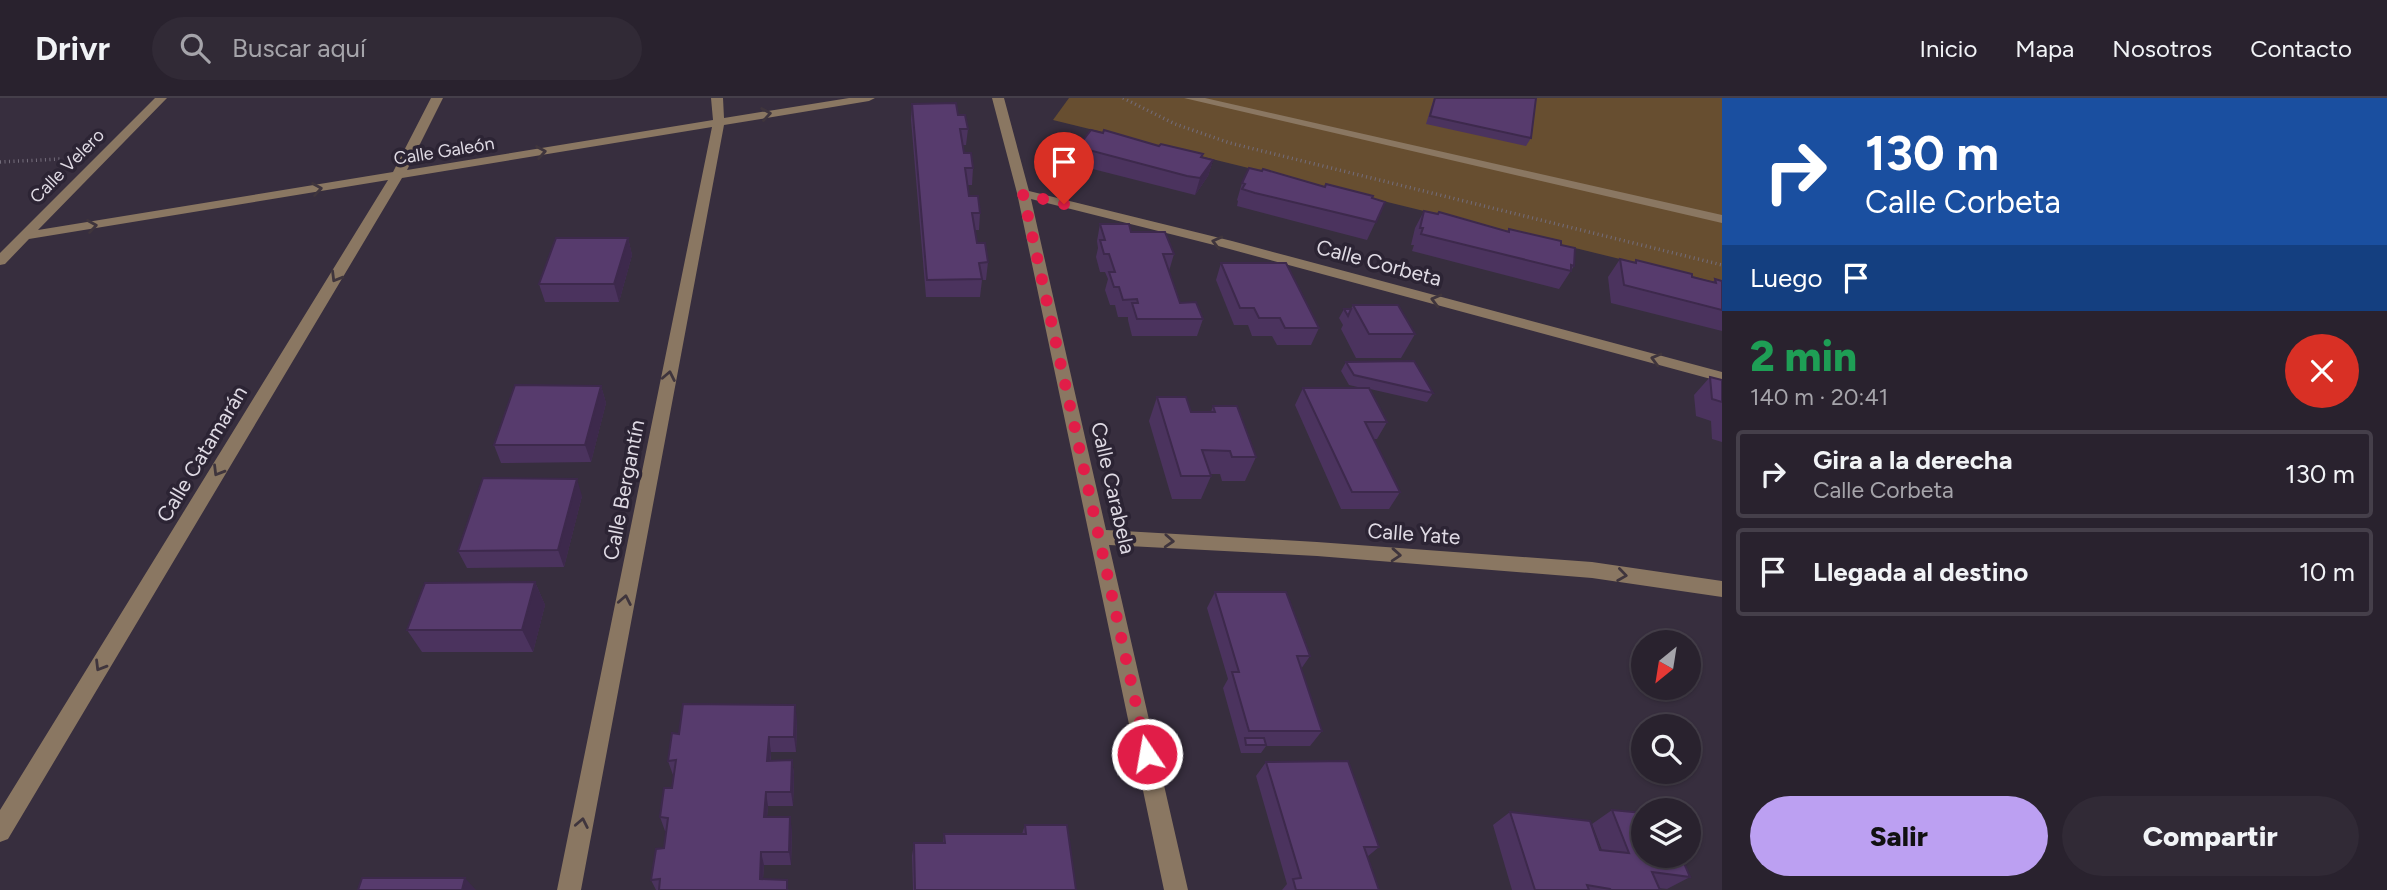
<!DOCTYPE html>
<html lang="es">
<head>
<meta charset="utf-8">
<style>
  body { margin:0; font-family:Figtree,sans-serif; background:#312a36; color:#f1f3f6; height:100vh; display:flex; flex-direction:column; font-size:26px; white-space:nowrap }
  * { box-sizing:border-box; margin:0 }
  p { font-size:23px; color:#a5a4aa }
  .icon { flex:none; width:38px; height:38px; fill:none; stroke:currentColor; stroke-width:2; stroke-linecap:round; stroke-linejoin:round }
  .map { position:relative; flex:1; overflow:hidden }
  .drawer { display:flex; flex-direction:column; background:#29222e; width:665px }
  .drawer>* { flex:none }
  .hud { background:#1a4fa0; color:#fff; overflow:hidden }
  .needle { width:46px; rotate:210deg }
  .buttons { position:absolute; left:1631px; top:532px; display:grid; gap:14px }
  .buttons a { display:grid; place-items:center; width:70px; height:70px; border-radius:50%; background:#29222e; box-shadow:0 2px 5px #0004,0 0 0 2px #453f4a; font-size:35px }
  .pin { position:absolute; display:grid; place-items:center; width:60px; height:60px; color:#fff; margin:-72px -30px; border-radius:50% 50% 50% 0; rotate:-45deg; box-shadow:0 0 7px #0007 }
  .pin .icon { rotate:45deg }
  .me { position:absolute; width:77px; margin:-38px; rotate:348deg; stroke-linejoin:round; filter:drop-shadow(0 0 5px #0008) }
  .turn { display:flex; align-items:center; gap:24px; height:147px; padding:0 28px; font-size:32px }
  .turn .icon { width:91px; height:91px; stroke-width:2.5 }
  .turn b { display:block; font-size:49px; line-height:60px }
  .then { display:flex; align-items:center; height:66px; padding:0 28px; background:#0003; gap:14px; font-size:26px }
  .round { display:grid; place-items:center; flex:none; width:74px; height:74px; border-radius:37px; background:#312a36 }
  .headline { display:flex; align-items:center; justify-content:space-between; height:119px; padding:0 28px }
  h1 { font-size:42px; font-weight:800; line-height:52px; color:#1e9e55 }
  .action { display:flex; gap:14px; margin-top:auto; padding:14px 28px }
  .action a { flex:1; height:80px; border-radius:42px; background:#bca0f2; color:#111; font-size:28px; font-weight:800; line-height:80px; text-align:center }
  .action a+a { background:#312a36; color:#f1f3f6 }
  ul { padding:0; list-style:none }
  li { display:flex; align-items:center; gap:21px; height:88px; margin:0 14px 10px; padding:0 14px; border:4px solid #453f4a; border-radius:7px }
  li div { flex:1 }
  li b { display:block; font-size:26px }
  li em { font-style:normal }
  header { display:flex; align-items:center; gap:42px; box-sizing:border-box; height:98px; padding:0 35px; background:#29222e; border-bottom:2px solid #453f4a }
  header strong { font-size:33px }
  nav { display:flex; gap:38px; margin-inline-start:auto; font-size:24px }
  .search { width:490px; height:63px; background:#312a36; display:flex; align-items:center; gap:18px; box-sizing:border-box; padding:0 24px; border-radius:38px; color:#a5a4aa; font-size:26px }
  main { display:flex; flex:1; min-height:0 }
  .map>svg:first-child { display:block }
  .green { fill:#674e30 }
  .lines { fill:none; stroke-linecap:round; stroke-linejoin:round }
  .path { stroke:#746d7b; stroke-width:3.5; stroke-dasharray:1 3.5; stroke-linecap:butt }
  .minor { fill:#8a7762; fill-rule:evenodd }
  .wall { fill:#4b335e }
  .shaded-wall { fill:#3d294c }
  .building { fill:#573b6d; stroke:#3d294c; stroke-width:2 }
  .oneway { stroke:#3f353d }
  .route { stroke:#e11d48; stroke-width:12; stroke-dasharray:0 21.6 }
  .labels { text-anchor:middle; stroke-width:7; stroke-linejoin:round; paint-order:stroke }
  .far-street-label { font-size:18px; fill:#dfdae4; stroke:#2c2434 }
  .street-label { font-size:21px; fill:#dfdae4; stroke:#2c2434 }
</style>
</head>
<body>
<header>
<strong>Drivr</strong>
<div class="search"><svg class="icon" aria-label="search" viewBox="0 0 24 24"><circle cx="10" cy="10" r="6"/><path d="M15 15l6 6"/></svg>Buscar aquí</div>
<nav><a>Inicio</a><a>Mapa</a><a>Nosotros</a><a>Contacto</a></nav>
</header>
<main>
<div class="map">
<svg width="1722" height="792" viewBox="0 0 1722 792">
  <rect width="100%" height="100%" fill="#372e3e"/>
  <path class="green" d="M1069 0H1722V186L1053 22Z"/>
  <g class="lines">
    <path class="path" d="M1123 0 1175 26 1230 45 1722 167
      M0 64 60 61"/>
    <path class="minor" d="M155 0H167L38 132 393 74 431 0H443L407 72 713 22 711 0H723L724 20 849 0H875L869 3 724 27 581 792H557L712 29 402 80 8 741 0 744V712L388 82 29 141 5 166 0 167V155Z
      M992 0H1004L1029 93 1232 143 1722 274V284L1222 149 1031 101 1106 432 1317 444 1592 464 1722 483V499L1592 480 1317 458 1109 447 1188 792H1164L1017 95Z
      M1184 0H1205L1722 117V125Z"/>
  </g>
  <path class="wall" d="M1434 0H1536L1531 40 1526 48 1426 26Z
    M912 6 958 17 968 31 966 47H963L964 55 973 70 972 87H968L969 98 980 115 979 132H975L977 145 988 164 986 182H982L980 199H926L911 22Z
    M1103 35 1159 48 1203 56 1202 59 1213 62 1208 78 1195 97 1077 67 1081 45Z
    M1242 85 1325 89 1385 104 1367 142 1237 108 1238 103 1237 102Z
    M1424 113 1507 133 1509 131 1561 147 1574 168 1559 191 1412 153 1414 147H1411L1415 130Z
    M1100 126 1131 134 1174 156 1169 173 1180 205 1203 221 1197 238H1132L1128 222V219H1118L1115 207H1110L1105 192 1108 181 1105 174H1100L1096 159 1098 150 1097 143Z
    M628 140 632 157 619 204H545L539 186Z
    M1620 161 1634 164 1636 162 1713 184 1715 181 1722 183V233L1611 205 1608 179Z
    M1221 165 1319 230 1311 247H1277L1272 238H1252L1248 227H1234L1216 182Z
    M1353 207 1415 236 1401 260H1356L1341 231 1343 227 1339 220 1344 211H1351Z
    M1346 264 1433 295 1427 304 1370 291 1387 324 1377 341H1373L1400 394 1389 411H1341L1295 307 1303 290H1362L1349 287 1341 273Z
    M1710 279 1722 282V344L1712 341 1711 323 1696 318 1694 297Z
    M601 288 606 305 591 364 501 365 494 347Z
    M1157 299 1191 314H1211L1213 308 1256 359 1245 383H1222L1220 376H1210L1211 378 1201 401H1172L1149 323Z
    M582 398 564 469 467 470 458 453Z
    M535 484 545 507 533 554H422L407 532Z
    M1215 494 1310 558 1301 571 1322 633 1310 648H1266L1261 655H1241L1223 590 1228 581 1207 510Z
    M797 622 796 654H771V663L792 662 794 677 793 708H768L767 719 792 732 791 767H764L763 781 789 792H656L651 782 664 750 667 733H665L660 719 672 690 674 677H673L668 663 679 636Z
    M1266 664 1379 749 1367 759 1379 792H1282L1287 786 1256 678Z
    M1612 712 1690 779 1667 791 1658 790 1660 792H1512L1493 727 1510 714 1602 752 1592 726Z
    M1025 727 1076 792H913L912 758 914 745H943L944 736H1022Z"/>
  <path class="shaded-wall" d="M1213 62 1208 78 1195 97 1200 80Z
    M628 140 632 157 619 204 614 186Z
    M601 288 606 305 591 364 585 347Z
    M577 381 582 398 564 469 558 452Z
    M535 484 545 507 533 554 522 532Z
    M795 607 797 622 796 654 794 639Z
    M769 639 771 654 770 677 767 663Z
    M792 662 794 677 793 708 791 694Z
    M766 694 768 708 766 733 764 719Z
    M790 719 792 732 791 767 789 754Z
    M761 754 764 767 762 792 760 781Z
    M465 780 476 792H462Z"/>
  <path class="building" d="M1435 0H1536L1531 40 1430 18Z
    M956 5 958 17H965L968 31H960L964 55H971L973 70H965L969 98H978L980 115H972L977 145H985L988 164 979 165 982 181 927 182 912 6Z
    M1091 32 1103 35 1104 32 1159 48 1161 46 1203 56 1201 59 1213 62 1200 80 1187 78 1081 50 1084 46 1081 45Z
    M1249 70 1262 73 1263 71 1325 89 1326 86 1373 98 1372 100 1385 104 1376 124 1255 95 1242 91 1245 86 1242 85Z
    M1424 113 1438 116 1439 114 1509 134V131L1561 143V147L1575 150 1574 168 1571 167V173L1421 136 1423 130H1420Z
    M1100 126H1129L1131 134H1165L1174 156H1163L1180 205 1196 204 1203 221H1137L1132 205H1138L1137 201 1123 202 1119 189H1114L1109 174H1115L1109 156H1104L1100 142H1105Z
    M556 140H628L614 186H539Z
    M1620 161 1636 165V162L1692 176V179L1716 185 1715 181 1722 183V212L1624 187Z
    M1221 165H1286L1319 230H1285L1280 220H1259L1254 210H1240Z
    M1353 207H1398L1415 236H1369Z
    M1344 211H1351L1348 218Z
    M1414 263 1433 295 1354 277 1346 264Z
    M1710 279 1722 282V304L1712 301Z
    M515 287 601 288 585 347H494Z
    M1303 290H1369L1387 324H1365L1400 394H1352Z
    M1157 299H1186L1191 314H1215L1213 308H1237L1256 359H1232L1230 353 1202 352 1211 378H1181Z
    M483 380 577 381 558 452 458 453Z
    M535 484 522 532H407L425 485Z
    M1215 494H1286L1310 558H1297L1322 633H1249L1232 574H1239Z
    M683 606 795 607 794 639H769L767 663 792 662 791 694H766L764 719H790L789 754H761L760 781 787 782V792H659L660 781 651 782 656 751 664 750 668 720 660 719 664 690H672L676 662 668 663 672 635 679 636Z
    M1245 640H1264L1266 647H1246Z
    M1348 663 1379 749H1364L1379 792H1296L1293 781 1301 780 1266 664Z
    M1612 712 1643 715V758H1681L1690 779 1652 774 1660 792H1611L1610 791 1587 787 1589 792H1535L1510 714 1590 723 1600 752 1629 755Z
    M1025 727H1067L1076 792H915L914 745H945L944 736H1026Z
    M362 780H465L462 792H358Z"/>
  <defs><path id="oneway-chevron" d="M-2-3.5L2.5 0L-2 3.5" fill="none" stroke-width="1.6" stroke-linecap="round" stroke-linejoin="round" transform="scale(1.75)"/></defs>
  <g class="oneway">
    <use href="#oneway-chevron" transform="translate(766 16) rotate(-9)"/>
    <use href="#oneway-chevron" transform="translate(541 54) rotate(-10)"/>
    <use href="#oneway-chevron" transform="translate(317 91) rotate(-9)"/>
    <use href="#oneway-chevron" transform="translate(92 128) rotate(-9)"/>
    <use href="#oneway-chevron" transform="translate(1217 144) rotate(-166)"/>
    <use href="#oneway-chevron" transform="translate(336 179) rotate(121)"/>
    <use href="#oneway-chevron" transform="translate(1436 202) rotate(-165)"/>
    <use href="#oneway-chevron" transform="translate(1656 261) rotate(-165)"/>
    <use href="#oneway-chevron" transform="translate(669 278) rotate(-79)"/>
    <use href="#oneway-chevron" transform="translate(218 373) rotate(121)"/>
    <use href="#oneway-chevron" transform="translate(1169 443) rotate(3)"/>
    <use href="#oneway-chevron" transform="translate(1396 457) rotate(4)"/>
    <use href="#oneway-chevron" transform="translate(1622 477) rotate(8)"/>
    <use href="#oneway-chevron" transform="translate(625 502) rotate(-79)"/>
    <use href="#oneway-chevron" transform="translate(100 568) rotate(121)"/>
    <use href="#oneway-chevron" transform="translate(582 725) rotate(-79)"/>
  </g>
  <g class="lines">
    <path class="route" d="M1064 106 1023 96 1147 656"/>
  </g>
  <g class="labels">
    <g class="far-street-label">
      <text transform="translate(444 53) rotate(-9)" y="6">Calle Galeón</text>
      <text transform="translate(67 68) rotate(-45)" y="6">Calle Velero</text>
    </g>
    <g class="street-label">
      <text transform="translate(1379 165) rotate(15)" y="7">Calle Corbeta</text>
      <text transform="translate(202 356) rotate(-59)" y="7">Calle Catamarán</text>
      <text transform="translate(1113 390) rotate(77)" y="7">Calle Carabela</text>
      <text transform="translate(624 392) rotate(-79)" y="7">Calle Bergantín</text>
      <text transform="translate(1414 436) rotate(4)" y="7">Calle Yate</text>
    </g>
  </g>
</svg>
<div class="buttons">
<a><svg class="needle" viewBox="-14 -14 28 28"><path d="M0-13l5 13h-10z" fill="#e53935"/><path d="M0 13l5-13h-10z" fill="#a5a4aa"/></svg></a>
<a><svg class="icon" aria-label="search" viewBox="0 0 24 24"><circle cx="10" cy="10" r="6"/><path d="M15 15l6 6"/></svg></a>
<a><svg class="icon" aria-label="layers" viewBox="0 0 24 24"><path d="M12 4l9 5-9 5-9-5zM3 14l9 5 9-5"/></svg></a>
</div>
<div class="pin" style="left:1064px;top:106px;background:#d93025"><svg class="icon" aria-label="arrive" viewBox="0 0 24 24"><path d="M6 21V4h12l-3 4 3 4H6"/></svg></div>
<svg class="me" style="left:1147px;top:656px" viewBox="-20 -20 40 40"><circle r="17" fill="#e11d48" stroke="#fff" stroke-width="3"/><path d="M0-11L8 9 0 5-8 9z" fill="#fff"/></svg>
</div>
<section class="drawer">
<div class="hud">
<div class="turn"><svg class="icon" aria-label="right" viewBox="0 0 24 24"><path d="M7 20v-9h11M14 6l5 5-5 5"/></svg><div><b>130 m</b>Calle Corbeta</div></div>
<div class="then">Luego<svg class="icon" aria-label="arrive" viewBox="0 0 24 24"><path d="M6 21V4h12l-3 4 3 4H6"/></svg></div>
</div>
<div class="headline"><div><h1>2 min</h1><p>140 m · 20:41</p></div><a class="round" style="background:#d93025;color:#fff"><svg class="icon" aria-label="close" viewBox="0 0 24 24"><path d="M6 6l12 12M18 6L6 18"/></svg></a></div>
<ul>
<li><svg class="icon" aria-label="right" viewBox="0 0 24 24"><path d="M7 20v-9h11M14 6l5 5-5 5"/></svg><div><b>Gira a la derecha</b><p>Calle Corbeta</p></div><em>130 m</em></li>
<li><svg class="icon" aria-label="arrive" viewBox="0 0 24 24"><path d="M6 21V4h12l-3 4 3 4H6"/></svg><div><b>Llegada al destino</b></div><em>10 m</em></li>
</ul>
<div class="action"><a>Salir</a><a>Compartir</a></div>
</section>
</main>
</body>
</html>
